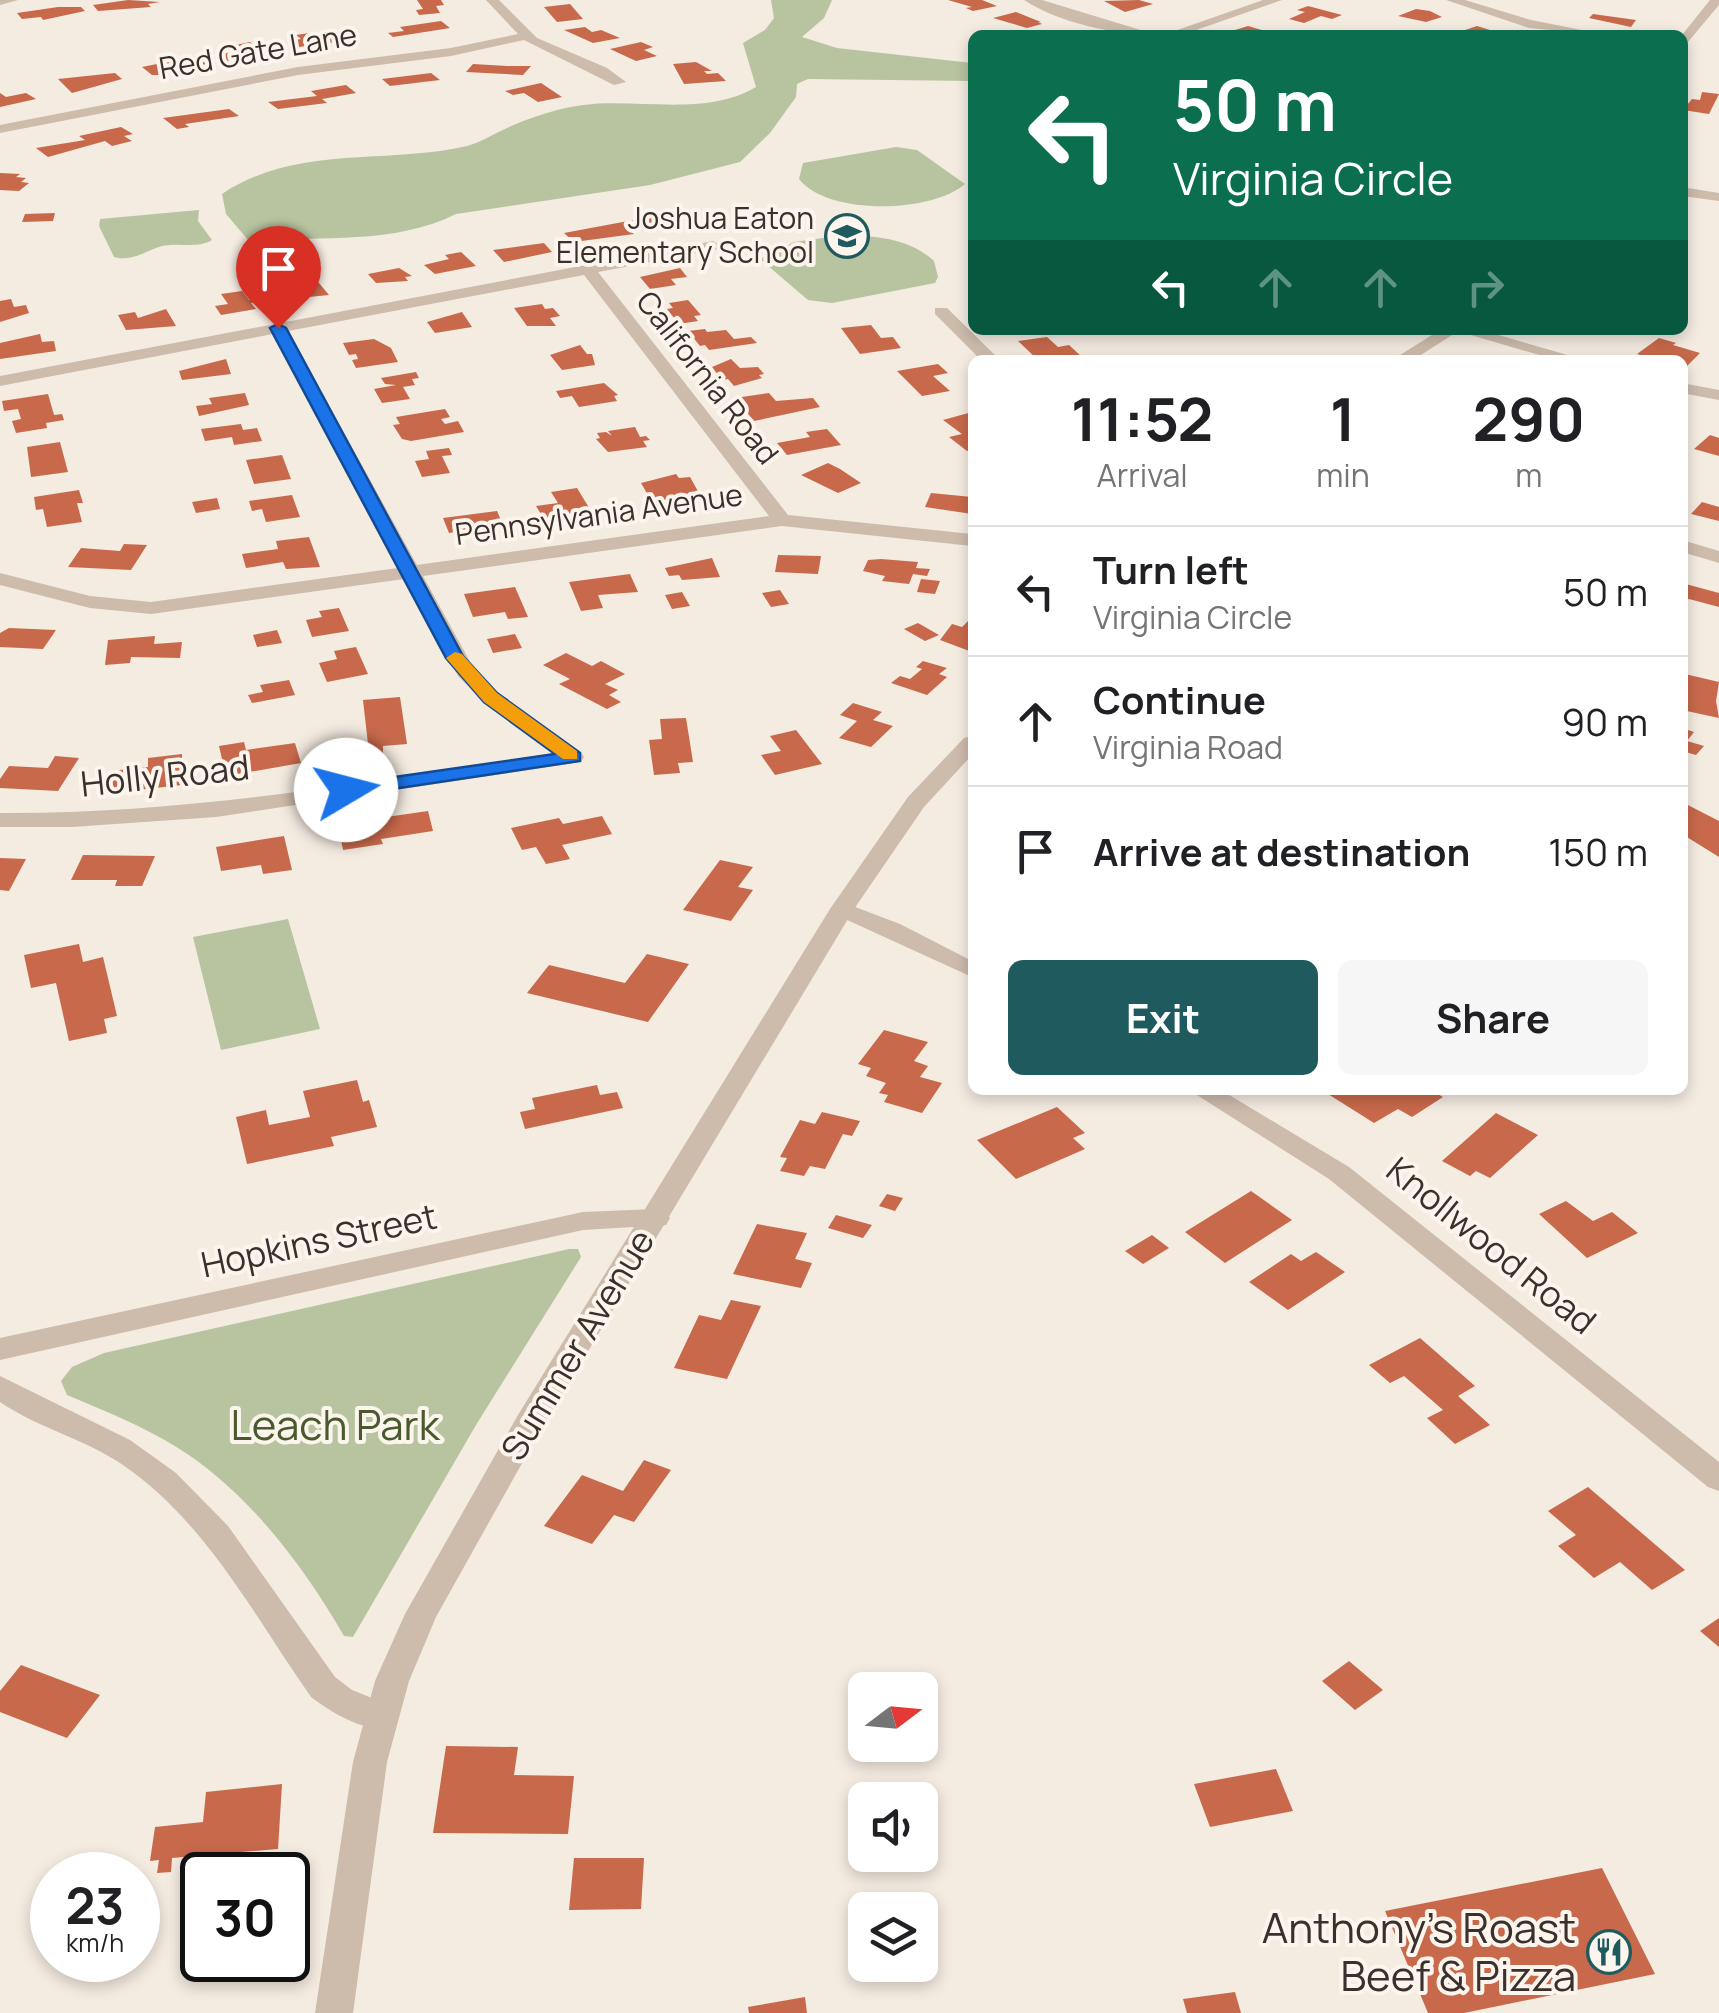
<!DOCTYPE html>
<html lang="en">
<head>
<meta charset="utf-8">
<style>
  body { margin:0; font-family:Manrope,sans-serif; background:#f6f6f6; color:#202124; height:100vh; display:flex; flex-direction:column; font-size:38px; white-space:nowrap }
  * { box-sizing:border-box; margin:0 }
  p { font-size:32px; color:#757577 }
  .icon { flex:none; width:55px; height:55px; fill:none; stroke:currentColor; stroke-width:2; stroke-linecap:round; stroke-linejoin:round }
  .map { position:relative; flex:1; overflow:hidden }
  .sheet { position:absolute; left:968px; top:355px; width:720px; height:740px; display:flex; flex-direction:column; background:#fff; border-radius:15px; box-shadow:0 5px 15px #0003 }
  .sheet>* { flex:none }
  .top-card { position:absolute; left:968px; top:30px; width:720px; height:305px; border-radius:15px; box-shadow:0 5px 15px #0003; background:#0b6e4f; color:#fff; overflow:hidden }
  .needle { width:65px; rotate:74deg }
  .buttons { position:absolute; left:848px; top:1672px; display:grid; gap:20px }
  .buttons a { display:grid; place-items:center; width:90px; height:90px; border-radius:15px; background:#fff; box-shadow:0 5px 15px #0003; font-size:50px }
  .speed { position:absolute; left:30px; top:1852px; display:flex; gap:20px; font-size:50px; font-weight:700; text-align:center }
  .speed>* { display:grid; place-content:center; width:130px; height:130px; border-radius:50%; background:#fff; box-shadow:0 5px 15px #0003; line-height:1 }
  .speed small { font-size:25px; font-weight:400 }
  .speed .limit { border:5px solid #111; border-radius:15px; background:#fff; color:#111 }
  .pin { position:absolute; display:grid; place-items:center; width:85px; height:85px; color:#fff; margin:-102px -42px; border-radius:50% 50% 50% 0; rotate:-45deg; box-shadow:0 0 10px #0007 }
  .pin .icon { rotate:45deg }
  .me { position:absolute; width:110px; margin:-55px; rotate:82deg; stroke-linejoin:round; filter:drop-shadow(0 0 8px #0008) }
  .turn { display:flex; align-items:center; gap:35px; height:210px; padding:0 40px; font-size:45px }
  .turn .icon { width:130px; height:130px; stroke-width:2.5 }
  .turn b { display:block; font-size:70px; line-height:85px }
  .lanes { display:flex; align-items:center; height:95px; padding:0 40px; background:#0003; justify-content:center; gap:50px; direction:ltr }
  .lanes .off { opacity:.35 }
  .eta { display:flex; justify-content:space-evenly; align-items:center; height:170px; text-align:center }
  .eta b { font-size:60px; font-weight:700; line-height:70px }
  .button { display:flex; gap:20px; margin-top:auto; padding:20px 40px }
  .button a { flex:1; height:115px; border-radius:15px; background:#1f5a5e; color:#fff; font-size:40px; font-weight:700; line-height:115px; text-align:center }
  .button a+a { background:#f6f6f6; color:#202124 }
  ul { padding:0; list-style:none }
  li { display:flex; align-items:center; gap:30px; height:130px; padding:0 40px; border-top:2px solid #e0e0e0 }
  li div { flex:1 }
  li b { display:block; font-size:38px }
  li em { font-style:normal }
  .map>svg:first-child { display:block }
  .green { fill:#b8c4a0 }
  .building { fill:#c8694b }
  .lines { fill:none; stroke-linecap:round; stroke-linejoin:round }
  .minor { fill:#cdbbac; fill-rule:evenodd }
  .tertiary { fill:#cdbbac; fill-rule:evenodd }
  .route { fill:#1a73e8; stroke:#114b97; stroke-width:2.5 }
  .slow { fill:#f59e0b }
  .labels { text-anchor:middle; stroke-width:8; stroke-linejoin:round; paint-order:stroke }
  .far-street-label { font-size:30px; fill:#3b302b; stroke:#fbf5ee }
  .far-poi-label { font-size:30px; fill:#3b302b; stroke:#fbf5ee; text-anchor:end }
  .street-label { font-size:35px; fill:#3b302b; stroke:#fbf5ee }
  .near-park-label { font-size:42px; fill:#4a5a2e; stroke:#fbf5ee }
  .near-poi-label { font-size:42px; fill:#3b302b; stroke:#fbf5ee; text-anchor:end }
</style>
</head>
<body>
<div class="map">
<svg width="1719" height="2013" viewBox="0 0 1719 2013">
  <rect width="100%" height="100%" fill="#f4ebe1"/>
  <path class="green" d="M771 0H832L824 18 802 37 837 48 972 63V81L808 79 797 84 796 97 770 133 740 162 650 185 456 214C391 246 320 235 249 241L226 214 222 194C297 144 384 165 467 146 482 142 495 133 509 127 532 117 558 108 583 105 638 98 706 117 756 87L743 43 765 30 774 18Z
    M896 147 917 150 965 184C932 213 828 216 799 179L803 163Z
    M199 210 198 221 212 240C197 249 179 242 162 246 145 251 132 262 114 257L99 226 100 219Z
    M837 236C870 235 908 237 934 261L938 277 935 283 832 303 808 300 760 259 794 242Z
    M288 919 320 1029 221 1050 193 937Z
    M569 1249H578L581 1257 476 1425 353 1637 344 1636C304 1566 247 1491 178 1448 143 1426 105 1411 67 1395L61 1381 72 1367 104 1353Z"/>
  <path class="building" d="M128 0 160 2 148 4 151 7 98 11 93 5Z
    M417 0H441L444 5 436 6 440 13 419 15 416 10 423 9Z
    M948 0H982L997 6 973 11 966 8 972 7Z
    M1139 0 1153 4 1125 12 1104 1Z
    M570 4 583 19 557 22 544 7Z
    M1308 6 1342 15 1332 19 1321 16 1304 23 1289 19 1305 12 1297 10Z
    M58 7H81L85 11 43 20 41 17 22 19 17 13Z
    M1416 9 1430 11 1442 17 1426 22 1398 16Z
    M1016 12 1041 22H1038L1042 24 1027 28 993 18Z
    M1593 14 1636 20 1631 27 1589 18Z
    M441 21 450 28 393 37 388 33 404 31 400 27Z
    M1248 26 1275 34V35L1225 33Z
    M1477 26 1503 34V35L1456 33Z
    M585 27 592 32 601 30 620 38 593 43 564 30Z
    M316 32 324 38 350 33 358 39 299 47 290 41 301 39 296 35Z
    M250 42 256 47 274 44 281 49 226 62 216 55 239 51 231 46Z
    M641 42 653 47 644 50 657 56 636 61 610 49Z
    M196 56 206 64 166 75H152L142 67Z
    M696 62 712 71H704L707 74 718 73 726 81 684 84 673 64Z
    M473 64 507 66H531L523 75 466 72Z
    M115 73 122 79 72 93 58 79Z
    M431 73 440 80 390 86 382 79Z
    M541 83 562 97 538 102 524 93 513 95 505 91Z
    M346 85 356 93 322 99 327 103 278 109 268 102 317 96 311 91Z
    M1702 92 1719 94 1709 114 1683 110 1692 99 1700 100Z
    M0 93 6 97 26 93 36 99 0 107Z
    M229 109 239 116 185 124 189 127 177 129 163 118Z
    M121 127 133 134 124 136 132 141 112 146 105 141 48 157 36 148 85 140 79 136Z
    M0 173 20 174 16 177 26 178 21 182 29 183 19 191 0 190Z
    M55 213 53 221 22 222 25 214Z
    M655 216 663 223 626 228 634 234 574 242 564 233Z
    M544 243 552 252 504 262 493 250Z
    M461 252 476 266 435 274 424 265 449 259 445 255Z
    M399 268 412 276 405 277 408 281 376 283 368 274Z
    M680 268 687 277 671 279 676 285 650 289 640 277Z
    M319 283 329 295 288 299 285 294 292 293 288 288Z
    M242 291 249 300 255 299 258 302 251 303 256 309 221 315 215 306 228 304 221 294Z
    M11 299 14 307 26 305 29 313 0 322V301Z
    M688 300 701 315 694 316 698 321 679 324 667 309 673 308 669 303Z
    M542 304 545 309 553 308 560 316 550 318 556 326H527L514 308Z
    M166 309 176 326 126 330 118 315 135 312 138 318Z
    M462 312 472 327 435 333 427 322Z
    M871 325 881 338 893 337 901 348 860 354 841 328Z
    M705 329 707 332 726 330 734 339 751 337 757 343 709 350 705 345 700 346 688 331Z
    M40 334 42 342 54 341 56 351 0 359V343Z
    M1047 337 1058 347 1069 345 1082 357 1038 360 1018 341Z
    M1659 338 1676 343 1673 345 1700 353 1685 368 1682 360H1658L1637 354Z
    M374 339 391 348 398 362 356 368 352 360 358 359 356 354 349 355 343 343Z
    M580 345 587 354H592L595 365 562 370 550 355Z
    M226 359 231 374 182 380 179 371Z
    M731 359 740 368 758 367 764 374 759 375 762 378 734 386 728 379 722 380 712 367Z
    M938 364 948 373 933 376 950 391 922 396 897 371Z
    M416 372 419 378 412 379 415 385 403 387 410 399 382 403 374 389 396 385 385 384 381 378Z
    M604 383 618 395 614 396 617 401 579 407 572 396 560 398 556 391Z
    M245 393 249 405 199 416 196 406 212 404 209 398Z
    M769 393 776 401 813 398 820 407 754 421 735 398Z
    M48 394 54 415 62 414 64 420 46 423 47 428 16 433 12 421 21 419 18 409 4 411 2 401Z
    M445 409 450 417 441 419 445 424 458 421 464 432 411 441 402 439 393 425 400 424 396 417Z
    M972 412V449L967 451 949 437 962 434 943 420Z
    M241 424 243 430 257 428 262 441 234 445 232 437 205 441 201 429Z
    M635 427 640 437 646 436 650 440 643 441 647 447 608 452 596 439 600 438 597 433 606 432 612 436 608 431Z
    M827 429 841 445 787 455 777 443 810 437 806 432Z
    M1710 435 1719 438V456L1694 449Z
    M60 442 68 472 31 477 27 447Z
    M449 448 452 455 442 456 450 473 422 477 415 461 429 459 426 451Z
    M282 455 291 479 254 484 246 460Z
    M828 463 840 469 861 483 838 493 801 475Z
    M676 474 679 478 690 477 700 495 652 502 641 483Z
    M577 488 591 511 544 519 536 506 558 503 551 492Z
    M79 490 83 503H77L82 522 47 527 43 509 36 510 34 497Z
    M931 493 972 497V514L925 507Z
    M292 495 300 517 266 522 262 509 252 511 249 501Z
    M217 498 220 509 196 513 192 502Z
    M1702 502 1719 507V521L1691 514Z
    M497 511 503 525 449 533 443 518Z
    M309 537 320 567 286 569 283 562 246 568 242 554 278 549 276 541Z
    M124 544 147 545 131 570 68 567 81 548 120 551Z
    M778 555 821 556 818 574 775 572Z
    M712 558 720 577 682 580 679 575 669 576 665 568Z
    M881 559 918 562 916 568 930 569 927 576 913 574 909 584 882 581 885 576 863 571 868 560Z
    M630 574 638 592 598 595 603 608 581 611 569 582Z
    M921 579 940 581 935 594 917 592Z
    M1682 583 1719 593V607L1689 599 1682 602Z
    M515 587 528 617 508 619 505 612 473 617 464 594Z
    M780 590 789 604 771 607 762 593Z
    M682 592 690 606 672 609 665 595Z
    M339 608 349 631 312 637 306 620 322 617 319 611Z
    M972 617V652L940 640 952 624 962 627Z
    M918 623 939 635 925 641 904 629Z
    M9 628 56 630 43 649 0 647V633Z
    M277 630 282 643 257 647 253 635Z
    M515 634 522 648 493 653 487 639Z
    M155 636 154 644 182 642 180 658 131 657 130 663 105 665 108 640Z
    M356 647 368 674 327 682 319 663 337 659 334 651Z
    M566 653 592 666 601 661 625 674 605 684 618 690 609 695 621 702 607 709 559 684 570 679 543 665Z
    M923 661 947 668 939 674 947 677 927 695 891 683 900 676 910 679 922 669 916 667Z
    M1685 674 1719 682 1716 701 1719 718 1682 710Z
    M289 680 295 695 252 703 248 695 263 692 260 685Z
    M400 697 407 744 383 746V754L360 756V745L368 744 363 700Z
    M853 703 882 712 873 720 893 726 871 747 839 738 857 721 840 715Z
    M686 718 693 762 678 763 680 773 654 775 649 740 662 739 660 719Z
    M1682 728 1694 732 1687 741 1704 746 1696 755 1682 751Z
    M796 730 822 764 775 775 761 755 781 751 770 736Z
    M244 742 246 750 295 743 301 763 226 776 219 746Z
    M182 754V785L110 793 111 771 148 767V758Z
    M55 756 79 758 58 791 0 788V779L9 766 48 768Z
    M1682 802 1719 821V857L1682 834Z
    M428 811 433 831 381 839 383 844 343 850 338 824Z
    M602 816 612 834 562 845 570 859 546 864 536 847 522 850 511 828 559 818 563 824Z
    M284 836 292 870 263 874 261 865 221 871 216 847Z
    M83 855 155 856 142 886H115L117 880H71Z
    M0 858 26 859 9 891 0 890Z
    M720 860 753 867 738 887 753 890 731 921 683 910Z
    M79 944 83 962 103 957 117 1016 104 1019 107 1033 69 1041 56 983 31 988 24 955Z
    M647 954 689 964 648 1022 527 993 549 965 625 983Z
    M884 1030 928 1042 914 1061 928 1066 920 1077 942 1083 922 1113 884 1102 888 1095 879 1093 886 1083 866 1076 871 1068 858 1064Z
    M357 1080 363 1102 369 1100 377 1127 331 1137 334 1146 247 1164 236 1117 266 1110 269 1125 310 1117 303 1091Z
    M597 1085 600 1095 617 1092 623 1108 525 1129 520 1112 535 1109 532 1098Z
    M1334 1090H1431L1443 1097 1412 1117 1398 1109 1374 1123 1328 1094Z
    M1057 1107 1085 1133 1073 1138 1085 1149 1016 1179 977 1140Z
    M822 1112 860 1121 852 1136 843 1134 825 1169 810 1166 804 1176 780 1171 787 1158 780 1157 800 1120 815 1124Z
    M1496 1113 1538 1135 1490 1178 1476 1171 1470 1176 1442 1161Z
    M1251 1191 1292 1220 1225 1263 1185 1232Z
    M887 1194 903 1198 895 1211 879 1206Z
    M1566 1201 1593 1221 1612 1212 1638 1233 1587 1258 1539 1214Z
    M836 1215 872 1225 863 1238 828 1228Z
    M757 1224 807 1233 795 1259 812 1263 801 1288 733 1274Z
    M1152 1235 1169 1248 1143 1264 1125 1251Z
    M1316 1252 1345 1272 1288 1310 1249 1282 1291 1254 1301 1261Z
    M731 1300 761 1306 727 1379 674 1368 699 1315 721 1320Z
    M1420 1338 1475 1386 1458 1396 1490 1425 1455 1444 1427 1418 1443 1410 1404 1376 1390 1383 1369 1365Z
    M644 1460 671 1470 634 1522 614 1515 592 1544 544 1526 582 1475 623 1491Z
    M1588 1487 1685 1570 1652 1590 1620 1562 1594 1578 1558 1546 1576 1535 1548 1511Z
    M1719 1618V1647L1700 1631Z
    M1349 1661 1383 1690 1355 1710 1322 1681Z
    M21 1665 100 1695 67 1738 0 1712V1691Z
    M446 1746 518 1747 514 1775 574 1776 568 1834 433 1833Z
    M1276 1769 1293 1811 1210 1827 1194 1784Z
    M282 1784 278 1849 172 1858 171 1872 157 1873 159 1860 150 1861 155 1827 203 1822 206 1792Z
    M574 1858H644L641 1909 569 1910Z
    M1602 1868 1655 1974 1464 2013H1428L1385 1911Z
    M1235 1992 1241 2013H1187L1183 1999Z
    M805 1997 807 2013H749L748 2007Z"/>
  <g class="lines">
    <path class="minor" d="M0 0H18L0 5Z
      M486 0H499L537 38 607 68 626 82 614 85 524 40 451 56 298 75 0 133V125L298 67 451 48 518 34Z
      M1024 0H1042L1157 35C1116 35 1059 23 1024 0Z
      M1263 0H1282L1182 35H1163Z
      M1446 0H1465L1531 20 1607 35 1529 28Z
      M1682 187 1719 193V201L1682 196Z
      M713 241 721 246 719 249 598 272 788 515 972 534V546L782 526 423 576 474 669 498 694 581 752 584 757 581 762 216 817 72 827H0V813C187 814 369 782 554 753L484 702 458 676 404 579 151 614 90 608 0 585V573L90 596 151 602 398 568 273 334 0 386V376ZM584 275 769 516 417 565 288 331Z
      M935 308H947L1000 360H981L935 314Z
      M1454 330H1481L1585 360H1556Z
      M1682 383 1719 390V400L1682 393Z
      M1682 540 1719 551V563L1682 552Z
      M842 902 900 924 972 961V977L834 914 830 909 834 904Z
      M1189 1090H1221L1349 1167 1719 1462V1491L1708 1487 1329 1179Z
      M656 1209 666 1211 670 1218 666 1225 583 1230 0 1360V1338L583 1212Z
      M0 1376 130 1440 176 1473 228 1526 335 1677 352 1690 392 1706 397 1716 392 1726C367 1735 331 1712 311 1697 254 1616 207 1523 123 1465 85 1439 38 1428 0 1402Z"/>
    <path class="tertiary" d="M1710 0H1719V5L1682 49V35Z
      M1440 330H1460L1413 360H1392Z
      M972 736V755L924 807 854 909 540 1431 436 1617 409 1681 387 1762 353 2013H315L353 1762 375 1681 405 1614 518 1415 830 909 908 797 964 738Z"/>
  </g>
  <path class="route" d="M278 324 286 328 463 656 497 693 580 753V761L346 796 336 790 346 784 555 754 484 702 446 658 270 328Z"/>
  <path class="slow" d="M455 652 462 654 497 693 577 751V759H563L484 702 446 658Z"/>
  <defs>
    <g id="school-ring" transform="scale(2.25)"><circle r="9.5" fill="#fbf5ee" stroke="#1f5a5e" stroke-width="1.5"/><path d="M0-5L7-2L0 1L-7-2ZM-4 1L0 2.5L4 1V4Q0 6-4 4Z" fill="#1f5a5e"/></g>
    <g id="restaurant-ring" transform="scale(2.25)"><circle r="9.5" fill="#fbf5ee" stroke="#1f5a5e" stroke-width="1.5"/><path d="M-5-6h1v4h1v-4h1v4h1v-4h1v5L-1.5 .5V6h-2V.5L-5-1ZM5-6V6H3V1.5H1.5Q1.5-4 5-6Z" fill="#1f5a5e"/></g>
  </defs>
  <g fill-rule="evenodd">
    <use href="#school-ring" x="847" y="236"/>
    <use href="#restaurant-ring" x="1609" y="1952"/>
  </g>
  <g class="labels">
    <g class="far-street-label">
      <text transform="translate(258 52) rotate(-10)" y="10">Red Gate Lane</text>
      <text transform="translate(707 378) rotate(52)" y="10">California Road</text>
      <text transform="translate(599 515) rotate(-8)" y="10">Pennsylvania Avenue</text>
    </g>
    <g class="far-poi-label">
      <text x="814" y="229">Joshua Eaton<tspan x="814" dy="34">Elementary School</tspan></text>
    </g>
    <g class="street-label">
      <text transform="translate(165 776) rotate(-6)" y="12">Holly Road</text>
      <text transform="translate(319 1241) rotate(-12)" y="12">Hopkins Street</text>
      <text transform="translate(1491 1246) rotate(39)" y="12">Knollwood Road</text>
      <text transform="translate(578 1345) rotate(-59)" y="12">Summer Avenue</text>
    </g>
    <g class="near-park-label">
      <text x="335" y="1440">Leach Park</text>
    </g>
    <g class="near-poi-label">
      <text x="1576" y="1943">Anthony's Roast<tspan x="1576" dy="48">Beef &amp; Pizza</tspan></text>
    </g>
  </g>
</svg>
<div class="buttons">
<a><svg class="needle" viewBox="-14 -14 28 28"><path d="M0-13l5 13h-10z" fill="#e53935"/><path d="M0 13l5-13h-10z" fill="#757577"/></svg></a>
<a><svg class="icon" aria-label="sound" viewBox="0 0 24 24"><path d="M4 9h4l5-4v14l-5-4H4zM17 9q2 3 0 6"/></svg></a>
<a><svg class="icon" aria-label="layers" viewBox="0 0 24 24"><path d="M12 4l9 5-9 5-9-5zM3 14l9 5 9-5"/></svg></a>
</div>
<div class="speed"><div>23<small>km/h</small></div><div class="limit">30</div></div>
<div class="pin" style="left:278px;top:328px;background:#d93025"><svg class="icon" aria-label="arrive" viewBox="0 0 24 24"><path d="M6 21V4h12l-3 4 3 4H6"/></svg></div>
<svg class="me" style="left:346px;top:790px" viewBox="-20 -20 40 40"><circle r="19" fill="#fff"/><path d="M0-13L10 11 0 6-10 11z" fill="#1a73e8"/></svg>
<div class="top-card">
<div class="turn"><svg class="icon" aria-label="left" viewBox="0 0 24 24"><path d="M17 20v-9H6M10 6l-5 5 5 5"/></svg><div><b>50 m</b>Virginia Circle</div></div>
<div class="lanes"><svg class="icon" aria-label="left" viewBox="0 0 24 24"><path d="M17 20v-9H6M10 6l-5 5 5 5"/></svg><svg class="icon off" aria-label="ahead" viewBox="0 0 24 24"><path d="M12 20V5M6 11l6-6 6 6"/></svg><svg class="icon off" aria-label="ahead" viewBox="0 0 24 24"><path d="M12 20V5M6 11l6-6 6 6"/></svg><svg class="icon off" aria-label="right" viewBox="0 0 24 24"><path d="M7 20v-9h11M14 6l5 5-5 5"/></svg></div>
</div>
<section class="sheet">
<div class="eta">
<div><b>11:52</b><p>Arrival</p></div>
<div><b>1</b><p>min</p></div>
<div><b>290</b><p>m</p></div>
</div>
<ul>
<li><svg class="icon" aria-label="left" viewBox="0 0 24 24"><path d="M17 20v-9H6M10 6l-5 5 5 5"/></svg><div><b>Turn left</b><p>Virginia Circle</p></div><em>50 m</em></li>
<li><svg class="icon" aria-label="ahead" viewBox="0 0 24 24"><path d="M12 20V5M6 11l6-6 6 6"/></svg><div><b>Continue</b><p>Virginia Road</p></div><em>90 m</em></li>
<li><svg class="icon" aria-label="arrive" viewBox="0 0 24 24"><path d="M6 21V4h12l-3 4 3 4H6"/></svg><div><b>Arrive at destination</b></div><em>150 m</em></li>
</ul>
<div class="button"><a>Exit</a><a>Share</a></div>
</section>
</div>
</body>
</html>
